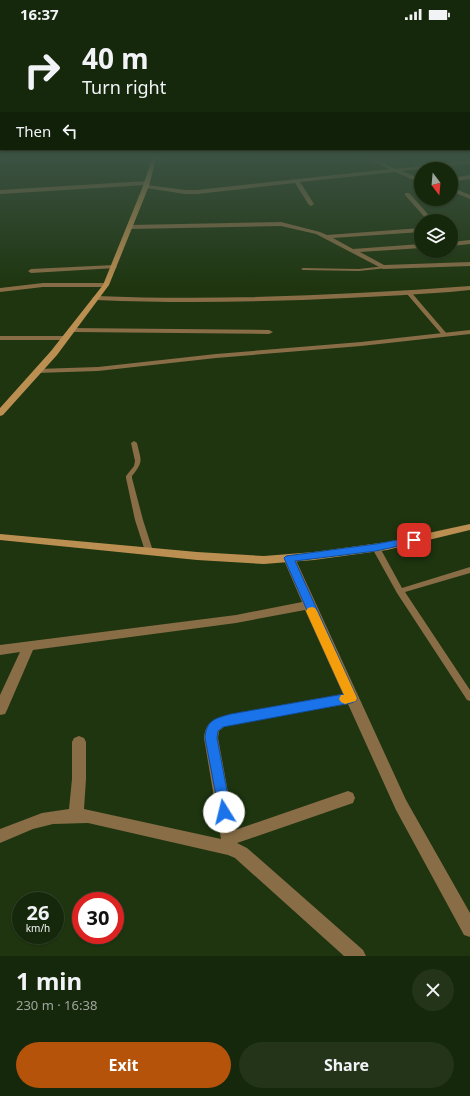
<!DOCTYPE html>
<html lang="en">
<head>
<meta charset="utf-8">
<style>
  body { margin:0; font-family:"Noto Sans",sans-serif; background:#233419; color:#f1f3f6; height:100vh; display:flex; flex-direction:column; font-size:15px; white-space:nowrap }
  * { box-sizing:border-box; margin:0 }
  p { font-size:13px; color:#9ea69d }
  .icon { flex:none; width:22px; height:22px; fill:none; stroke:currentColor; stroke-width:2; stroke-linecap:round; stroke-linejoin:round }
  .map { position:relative; height:928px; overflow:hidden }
  .sheet { display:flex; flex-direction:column; background:#16280b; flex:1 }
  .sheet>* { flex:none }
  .banner { position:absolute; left:0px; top:0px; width:470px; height:122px; box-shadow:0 1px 3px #0004,0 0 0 1px #35442c; background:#16280b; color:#f1f3f6; overflow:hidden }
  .needle { width:26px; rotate:164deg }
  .controls { position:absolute; left:414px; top:134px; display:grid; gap:8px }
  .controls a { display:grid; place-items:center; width:44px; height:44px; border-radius:50%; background:#16280b; box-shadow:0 1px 3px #0004,0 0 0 1px #35442c; font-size:20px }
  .speed { position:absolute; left:12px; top:864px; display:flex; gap:8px; font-size:20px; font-weight:700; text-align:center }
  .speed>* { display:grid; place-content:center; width:52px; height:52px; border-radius:50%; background:#16280b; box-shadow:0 1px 3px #0004,0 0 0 1px #35442c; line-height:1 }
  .speed small { font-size:10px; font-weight:400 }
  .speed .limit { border:6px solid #d22; background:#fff; color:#111 }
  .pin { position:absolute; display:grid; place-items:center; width:34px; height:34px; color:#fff; margin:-17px; border-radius:8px; box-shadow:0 2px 6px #0006 }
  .me { position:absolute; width:44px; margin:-22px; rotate:351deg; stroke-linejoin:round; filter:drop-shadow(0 0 3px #0008) }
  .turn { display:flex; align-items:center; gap:14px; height:84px; padding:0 16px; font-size:18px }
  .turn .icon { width:52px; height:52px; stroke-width:2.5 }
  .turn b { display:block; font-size:28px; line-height:34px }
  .then { display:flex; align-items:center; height:38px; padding:0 16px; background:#0003; gap:8px; font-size:15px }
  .round { display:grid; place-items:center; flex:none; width:42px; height:42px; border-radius:21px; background:#233419 }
  .head { display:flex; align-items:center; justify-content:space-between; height:68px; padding:0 16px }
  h1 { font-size:24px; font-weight:700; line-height:30px }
  .action { display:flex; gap:8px; margin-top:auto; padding:8px 16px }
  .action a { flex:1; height:46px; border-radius:24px; background:#b45309; color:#fff; font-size:16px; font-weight:700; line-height:46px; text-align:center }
  .action a+a { background:#233419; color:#f1f3f6 }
  .status { display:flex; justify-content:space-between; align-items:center; height:28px; padding:0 20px; background:#16280b; direction:ltr }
  .status svg { height:11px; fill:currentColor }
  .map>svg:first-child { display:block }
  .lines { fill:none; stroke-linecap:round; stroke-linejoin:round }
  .lane { fill:#886d47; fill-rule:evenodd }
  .street { fill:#886d47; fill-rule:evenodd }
  .secondary { fill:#bb8f51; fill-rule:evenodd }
  .route { fill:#1a73e8; stroke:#114b97 }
  .slow { fill:#f59e0b }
</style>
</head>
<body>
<div class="status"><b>16:37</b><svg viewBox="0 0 49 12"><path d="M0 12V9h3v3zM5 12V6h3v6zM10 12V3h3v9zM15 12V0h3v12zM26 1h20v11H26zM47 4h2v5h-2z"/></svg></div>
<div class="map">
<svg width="470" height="928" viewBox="0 0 470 928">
  <rect width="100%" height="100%" fill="#1e350f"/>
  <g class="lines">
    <path class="lane" d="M385 238 387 239V240L359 243 303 242 301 241 303 240 359 241Z
      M407 264H411L447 306V308H443L407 266Z
      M134 413 137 415C141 433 144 433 132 448V450L143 492 153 523 149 526 145 523 135 492 126 450V448L134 438 135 433 131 415Z
      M373 518H379L402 560 470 539V545L405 564 470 662V673L467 672 397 565 372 520Z"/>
    <path class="street" d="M152 130H173L154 132Z
      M365 130 375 131 402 130 380 134 396 141 470 133V135L402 143 421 151V155L395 144 300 154 314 176 311 178 309 177 295 155 197 166H185L146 160 143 158 145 157 0 166V162L147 153 150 155 147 157 185 162H197L389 141Z
      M470 147V151L451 154V150Z
      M451 159 470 167V171L451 163Z
      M405 165H409L434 193H428L405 167Z
      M281 194 320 204 327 207 421 200V204L333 210 353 221 421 216V220L360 224 384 237 470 234V238L383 241 316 206 281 198 130 201 127 199 130 197Z
      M470 212V216L451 218V214Z
      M114 237 117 239 116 240 31 245 28 243 31 241Z
      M43 255H106L109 257 106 259H43L0 264V260Z
      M470 258V262L450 264C332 272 214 277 96 272L92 270 96 268C221 273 346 267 470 258Z
      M69 300 269 302 273 304 269 306 72 304 68 302Z
      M470 302V306L361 318 216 330 98 343 37 345 33 343 37 341 98 339 216 326 361 314Z
      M0 308H66L70 310 66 312H0Z
      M289 526 293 527 295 530 406 772 470 885V909L464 907 396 782 348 676 231 696 224 699 219 703 218 710 235 802 348 763 353 765 355 770 353 775 237 815 247 820 262 833 363 922 366 928H344L235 830 228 827 88 795 53 796 33 801 0 815V801L42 785 69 781 72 751V714L74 710 79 708 84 710 86 714V751L84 781 221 811 204 710C206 692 215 691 231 686L343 666 305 582 236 595 33 622 7 682 5 686 0 687V667L20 624 0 627V617L236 587 302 574 283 530 285 527Z"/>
    <path class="secondary" d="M152 130H156L149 158 109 257 57 327 3 387 0 388V380L51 323 103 257 143 158Z
      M470 496V502L387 522 314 532 264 536 197 532 0 512V506L197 524 264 528 314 524 387 514Z"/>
  </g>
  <linearGradient id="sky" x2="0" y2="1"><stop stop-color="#101d08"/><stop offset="0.5" stop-color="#3b5142"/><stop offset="1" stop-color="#3b5142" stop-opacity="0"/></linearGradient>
  <rect width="470" height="260" fill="url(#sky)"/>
  <path class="route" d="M414 509H417L418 512 417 514 376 523 295 533 357 670 356 673 351 675 223 699 218 703 217 710 231 784 229 788 224 790 220 788 205 710C206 692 216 690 231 686L344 666 284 530 286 528 376 516Z"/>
  <path class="slow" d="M312 579 315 580 317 583 357 670 356 673 345 676 341 674 339 671 341 667H344L306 583 308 580Z"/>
</svg>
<div class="controls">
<a><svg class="needle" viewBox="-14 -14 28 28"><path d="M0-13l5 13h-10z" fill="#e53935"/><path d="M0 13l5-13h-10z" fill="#9ea69d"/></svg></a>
<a><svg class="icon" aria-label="layers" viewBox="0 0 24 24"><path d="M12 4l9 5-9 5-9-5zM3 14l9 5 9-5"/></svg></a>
</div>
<div class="speed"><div>26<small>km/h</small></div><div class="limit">30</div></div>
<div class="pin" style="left:414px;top:512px;background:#d93025"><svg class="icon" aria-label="arrive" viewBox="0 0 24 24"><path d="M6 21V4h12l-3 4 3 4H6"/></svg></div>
<svg class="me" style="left:224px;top:784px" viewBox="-20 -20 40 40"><circle r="19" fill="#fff"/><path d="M0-13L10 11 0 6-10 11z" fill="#1a73e8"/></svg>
<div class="banner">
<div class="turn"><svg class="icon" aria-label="right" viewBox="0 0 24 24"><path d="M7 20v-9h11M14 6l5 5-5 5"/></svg><div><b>40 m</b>Turn right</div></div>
<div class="then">Then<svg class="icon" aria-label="left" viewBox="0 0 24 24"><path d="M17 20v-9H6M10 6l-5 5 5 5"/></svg></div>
</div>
</div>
<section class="sheet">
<div class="head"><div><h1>1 min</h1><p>230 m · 16:38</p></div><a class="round"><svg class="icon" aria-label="close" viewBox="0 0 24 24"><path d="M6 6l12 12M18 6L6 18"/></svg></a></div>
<div class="action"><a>Exit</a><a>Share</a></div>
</section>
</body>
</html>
